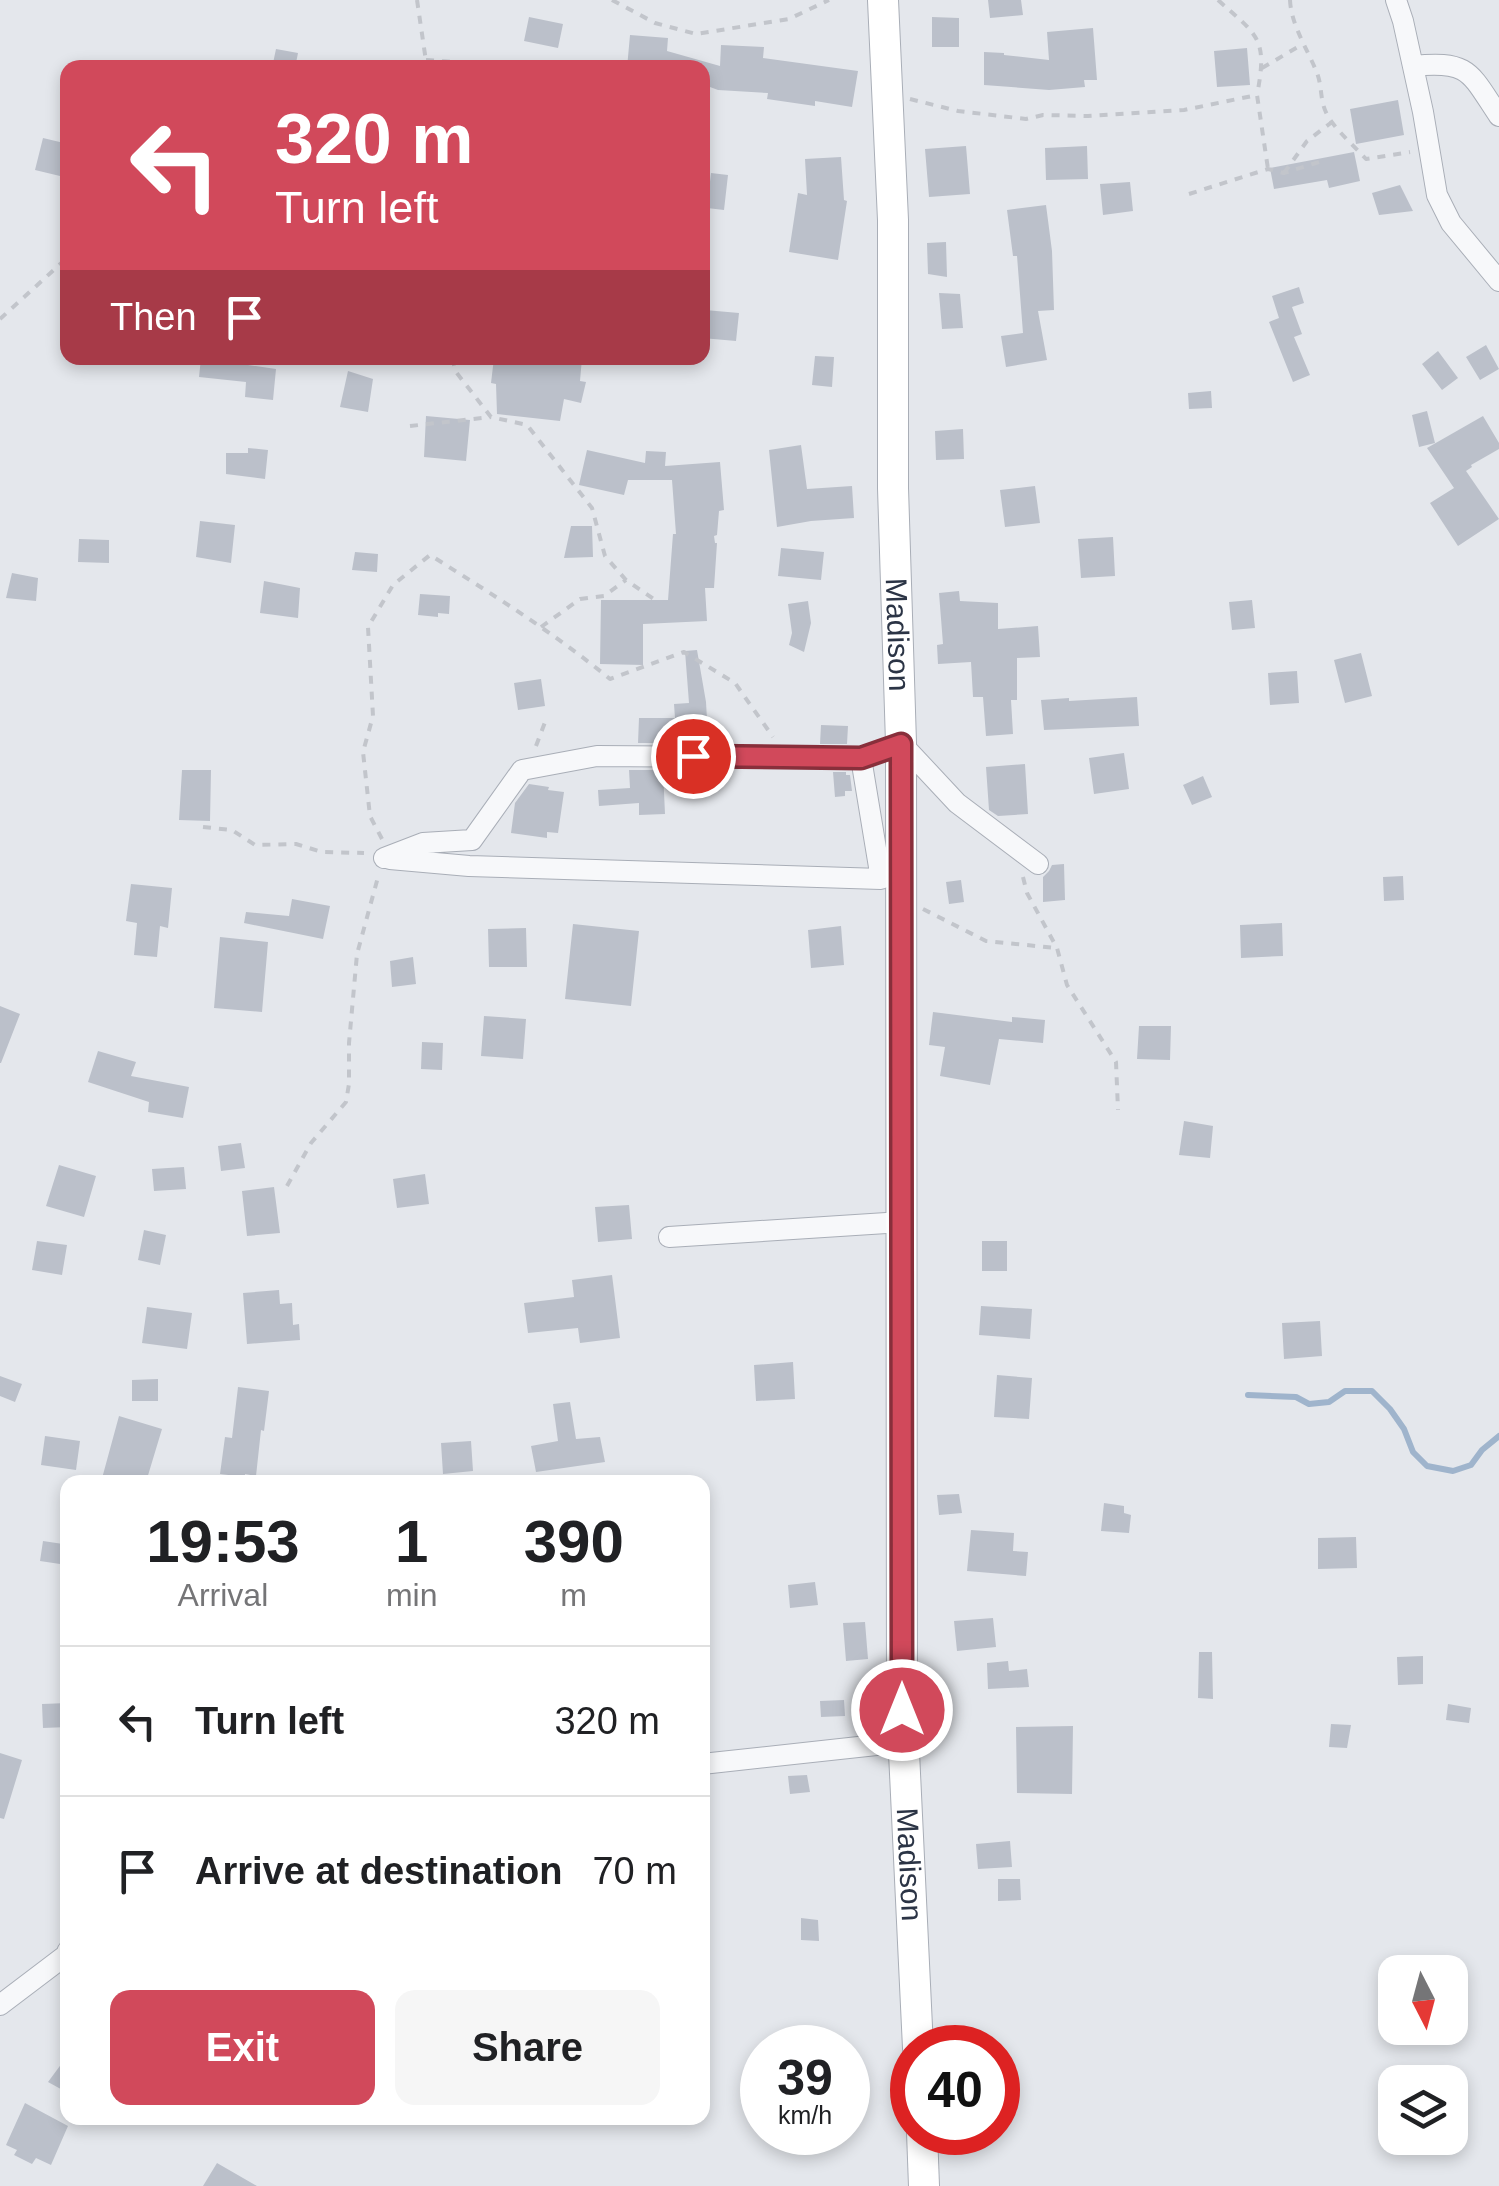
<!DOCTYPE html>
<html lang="en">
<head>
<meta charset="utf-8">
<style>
  body { margin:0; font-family:Helvetica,sans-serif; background:#f6f6f6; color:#202124; height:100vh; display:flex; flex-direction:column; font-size:38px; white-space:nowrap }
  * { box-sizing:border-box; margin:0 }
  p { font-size:32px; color:#757577 }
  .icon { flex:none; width:55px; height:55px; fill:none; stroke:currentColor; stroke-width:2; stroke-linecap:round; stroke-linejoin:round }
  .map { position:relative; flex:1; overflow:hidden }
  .sheet { position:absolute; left:60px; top:1475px; width:650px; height:650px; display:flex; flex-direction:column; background:#fff; border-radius:20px; box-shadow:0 5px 15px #0003 }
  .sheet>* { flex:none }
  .guide { position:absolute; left:60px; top:60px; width:650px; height:305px; border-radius:20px; box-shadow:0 5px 15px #0003; background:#d1495b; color:#fff; overflow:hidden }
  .needle { width:65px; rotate:174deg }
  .controls { position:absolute; left:1378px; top:1955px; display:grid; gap:20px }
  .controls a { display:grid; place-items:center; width:90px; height:90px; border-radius:20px; background:#fff; box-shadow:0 5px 15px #0003; font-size:50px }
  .speed { position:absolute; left:740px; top:2025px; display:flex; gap:20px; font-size:50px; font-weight:700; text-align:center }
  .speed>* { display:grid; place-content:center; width:130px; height:130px; border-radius:50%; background:#fff; box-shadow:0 5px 15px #0003; line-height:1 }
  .speed small { font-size:25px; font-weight:400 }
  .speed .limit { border:15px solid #d22; background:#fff; color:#111 }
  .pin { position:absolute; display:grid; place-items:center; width:85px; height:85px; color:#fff; margin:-42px; border:5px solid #fff; border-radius:50%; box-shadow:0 2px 10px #0007 }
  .me { position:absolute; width:110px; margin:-55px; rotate:0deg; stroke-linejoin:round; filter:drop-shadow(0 0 8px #0008) }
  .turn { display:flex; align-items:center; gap:35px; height:210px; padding:0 50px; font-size:45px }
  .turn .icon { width:130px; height:130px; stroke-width:2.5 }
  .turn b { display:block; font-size:70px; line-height:85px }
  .then { display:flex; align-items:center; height:95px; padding:0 50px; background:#0003; gap:20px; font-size:38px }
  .eta { display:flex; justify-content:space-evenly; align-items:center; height:170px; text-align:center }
  .eta b { font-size:60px; font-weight:700; line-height:70px }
  .action { display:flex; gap:20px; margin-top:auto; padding:20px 50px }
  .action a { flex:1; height:115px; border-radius:20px; background:#d1495b; color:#fff; font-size:40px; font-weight:700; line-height:115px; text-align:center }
  .action a+a { background:#f6f6f6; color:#202124 }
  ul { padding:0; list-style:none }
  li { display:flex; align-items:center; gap:30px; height:150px; padding:0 50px; border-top:2px solid #e0e0e0 }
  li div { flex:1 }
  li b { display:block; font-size:38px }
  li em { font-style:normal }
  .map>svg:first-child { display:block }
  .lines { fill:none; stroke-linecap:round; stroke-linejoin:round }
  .stream { stroke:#9fb4cc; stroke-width:6 }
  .building { fill:#bbc0ca }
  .street-casing { stroke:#a9aeb7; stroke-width:22 }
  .secondary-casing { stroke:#a9aeb7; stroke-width:32 }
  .path { stroke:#c2c5cb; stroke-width:4; stroke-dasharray:8 8; stroke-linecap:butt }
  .street { stroke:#f7f8fa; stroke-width:20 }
  .secondary { stroke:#fff; stroke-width:30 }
  .route-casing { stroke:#882f3b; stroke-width:25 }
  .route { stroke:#d1495b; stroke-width:18 }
  .labels { text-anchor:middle; stroke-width:8; stroke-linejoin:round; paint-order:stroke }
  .street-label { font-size:30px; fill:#2b3445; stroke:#f4f6f9 }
</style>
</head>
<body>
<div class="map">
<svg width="1499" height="2186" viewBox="0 0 1499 2186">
  <rect width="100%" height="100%" fill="#e4e7ec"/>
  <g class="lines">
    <path class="stream" d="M1248 1395 1296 1397 1309 1404 1329 1402 1345 1391H1372L1390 1409 1404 1429 1413 1452 1427 1466 1453 1471 1471 1465 1482 1450 1499 1436"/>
  </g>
  <path class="building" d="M988 0H1021L1023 15 990 18Z
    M529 17 563 24 558 48 524 41Z
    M932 17 959 18V47H932Z
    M1093 28 1097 80H1084L1085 87 1049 90 984 85V52L1004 53V55L1049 60 1047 32Z
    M630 35 668 38 667 51 720 66 721 45 764 47 763 58 858 71 852 107 815 101V106L767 99 768 93 718 90 702 84V68H627Z
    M1247 48 1250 85 1217 87 1214 51Z
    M276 49 298 53 295 68H272Z
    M1398 100 1404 135 1356 144 1350 109Z
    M43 138 68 144 60 176 35 170Z
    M966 146 970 194 929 197 925 149Z
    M1087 146 1088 179 1046 180 1045 148Z
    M1354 152 1360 181 1329 188 1327 180 1274 189 1270 168Z
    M841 157 844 200 847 201 838 260 789 252 798 193 807 195 805 159Z
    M711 173 728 175 724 210 707 208Z
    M1130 182 1133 211 1103 215 1100 184Z
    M1400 185 1413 211 1379 215 1372 193Z
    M1046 205 1052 251 1054 310 1038 311 1047 360 1006 367 1001 336 1023 333 1017 256H1013L1007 210Z
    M946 242 947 277 928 274 927 243Z
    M1299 287 1304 303 1292 307 1302 334 1294 337 1310 375 1293 382 1269 322 1279 318 1272 296Z
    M939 293 960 294 963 328 942 329Z
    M705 310 739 313 736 341 702 338Z
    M1486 345 1499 369 1480 380 1466 357Z
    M1438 351 1458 378 1442 390 1422 364Z
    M815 356 834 357 832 387 812 385Z
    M201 358H248V365L276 369 273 400 245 397 246 382 199 377Z
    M494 358H582L580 381 586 382 581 403 564 399 560 421 497 414 496 384 491 383Z
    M348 371 373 379 368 412 340 407Z
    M1211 391 1212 408 1189 409 1188 393Z
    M1427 411 1435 443 1419 447 1412 415Z
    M426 416 470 420 466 461 424 457Z
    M1483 416 1499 443V449L1471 465 1472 467 1466 471 1499 519 1458 546 1430 503 1454 488 1427 448Z
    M963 429 964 459 936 460 935 431Z
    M801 445 807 489 852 486 854 518 811 521 777 527 769 450Z
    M248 448 268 450 265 479 226 474V453H248Z
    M587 450 645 463 646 451 666 452 665 466 720 462 724 510 719 511 717 535 714 536 715 543H717L714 588H705L707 621 643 624V665L600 664 601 600H668L673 534H676L672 480H628L624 495 579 485Z
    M1035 486 1040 523 1005 527 1000 490Z
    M200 521 235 525 231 563 196 557Z
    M571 526H592L593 557 564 558Z
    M1113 537 1115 576 1081 578 1078 539Z
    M79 539 109 540V563L78 562Z
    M781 548 824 552 821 580 778 576Z
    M355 552 378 554 377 572 352 570Z
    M12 573 38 578 36 601 6 598Z
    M264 581 300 588 298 618 260 613Z
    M959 591 960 601 998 603V629L1038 626 1040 657 1017 658V700H1011L1013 734 986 736 983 697H973L971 662 938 664 937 645 943 644 939 593Z
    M420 594 450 596 449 614 438 613V617L418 615Z
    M1252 600 1255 628 1232 630 1229 602Z
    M808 601 811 623 804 652 789 645 792 633 788 604Z
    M697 650 706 702 708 737 670 739V743H638L639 718H675L674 704 689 703 685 651Z
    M1361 653 1372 696 1345 703 1334 660Z
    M1297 671 1299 703 1270 705 1268 673Z
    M541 679 545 706 518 710 514 683Z
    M1137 697 1139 726 1044 730 1041 700 1069 698V701Z
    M821 725 848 726 847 744H820Z
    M1124 753 1129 789 1094 794 1089 758Z
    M1025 764 1028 814 998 816 989 810 986 767Z
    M182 770H211L210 821 179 820Z
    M629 770H663L665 814 639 815V803L599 806 598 790 630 788Z
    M833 772H846V775H850L852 791H845V796L835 797Z
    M1203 776 1212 797 1192 805 1183 785Z
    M529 784 549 787 548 790 564 792 558 833 547 832V838L511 833 515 803Z
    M1064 864 1065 900 1043 902V877L1049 871 1052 865Z
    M1403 876 1404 900 1384 901 1383 877Z
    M961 880 964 902 949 904 946 882Z
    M131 884 172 888 168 928 160 926 157 957 134 955 137 923 126 921Z
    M292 899 330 906 323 939 244 923 246 912 289 916Z
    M1282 923 1283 956 1241 958 1240 925Z
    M573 924 639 931 631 1006 565 999Z
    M841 926 844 965 811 968 808 930Z
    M526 928 527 967H489L488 929Z
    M220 937 268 942 262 1012 214 1008Z
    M413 957 416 984 392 987 390 961Z
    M0 1006 20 1014 1 1063H0Z
    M933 1012 1012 1022V1017L1045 1020 1043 1043 999 1039 990 1085 940 1076 945 1047 929 1045Z
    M484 1016 526 1019 523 1059 481 1056Z
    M1139 1026H1171L1170 1060 1137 1059Z
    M422 1042 443 1043 442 1070 421 1069Z
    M98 1051 136 1062 131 1076 189 1087 183 1118 148 1112 149 1102 88 1082Z
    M1184 1121 1213 1126 1210 1158 1179 1155Z
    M241 1143 245 1168 221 1171 218 1146Z
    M59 1165 96 1176 84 1217 46 1206Z
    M184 1167 186 1189 154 1191 152 1169Z
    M425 1174 429 1204 397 1208 393 1179Z
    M274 1187 280 1233 247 1236 242 1191Z
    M629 1205 632 1239 598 1242 595 1207Z
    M144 1230 166 1235 160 1265 138 1260Z
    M37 1241 67 1245 62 1275 32 1270Z
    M982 1241H1007V1271H982Z
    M612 1275 620 1338 580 1343 578 1328 528 1333 524 1303 574 1297 572 1280Z
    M279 1290 280 1304 292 1303 293 1325 299 1324 300 1340 247 1344 243 1293Z
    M981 1306 1032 1309 1030 1339 979 1335Z
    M147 1307 192 1313 187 1349 142 1343Z
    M1320 1321 1322 1356 1284 1359 1282 1323Z
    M793 1362 795 1399 756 1401 754 1365Z
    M997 1375 1032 1378 1029 1419 994 1417Z
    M0 1376 22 1384 15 1402 0 1396Z
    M158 1379V1401H132V1380Z
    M238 1387 269 1391 264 1431 261 1430 256 1476 245 1474V1477L220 1474 225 1437 232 1438Z
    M570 1402 576 1439 600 1437 605 1462 536 1472 531 1446 558 1441 553 1404Z
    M119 1416 162 1429 146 1482H101Z
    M45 1436 80 1441 76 1470 41 1465Z
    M471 1441 473 1471 443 1474 441 1443Z
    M959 1494 962 1513 939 1515 937 1495Z
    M1104 1503 1124 1506V1513L1131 1515 1129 1533 1101 1531Z
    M971 1530 1014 1533 1013 1551 1028 1552 1026 1576 967 1571Z
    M1356 1537 1357 1568 1318 1569V1538Z
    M43 1541 63 1544 60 1564 40 1561Z
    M815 1582 818 1605 790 1608 788 1585Z
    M993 1618 996 1647 957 1651 954 1621Z
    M865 1622 868 1659 846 1661 843 1623Z
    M1199 1652H1212L1213 1699 1198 1698Z
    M1423 1656V1684L1398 1685 1397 1657Z
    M1008 1661 1009 1671 1027 1669 1029 1687 988 1689 987 1663Z
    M844 1700 845 1716 821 1717 820 1701Z
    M68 1703V1727L43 1728 42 1704Z
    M1448 1704 1471 1708 1469 1723 1446 1720Z
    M1331 1724 1351 1725 1347 1748 1329 1747Z
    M1073 1726 1072 1794 1017 1793 1016 1727Z
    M0 1753 22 1760 4 1819 0 1818Z
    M807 1775 810 1792 790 1794 788 1776Z
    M1010 1841 1012 1867 978 1869 976 1844Z
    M998 1879H1020L1021 1900 998 1901Z
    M801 1918 818 1920 819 1941 801 1940Z
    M68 2055V2093L48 2082Z
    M25 2103 68 2126 51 2165 36 2158 32 2164 14 2155 17 2150 6 2145Z
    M217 2163 257 2186H203Z"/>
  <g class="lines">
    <g class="street-casing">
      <path id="street" d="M1396 0 1403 21 1423 112 1437 195 1451 223 1499 281
        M1413 66C1470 60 1470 73 1499 116
        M384 858 423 843 472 840 522 770 597 756 861 758 901 743 957 803 1038 864
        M390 859 469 866 881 879 861 758
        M669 1237 902 1222
        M702 1764 904 1742
        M0 2005 66 1955 68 1950"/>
    </g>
    <g class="secondary-casing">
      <g id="secondary">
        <path id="s1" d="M883 0 893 220V488L901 743 902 1710 918 2048"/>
        <path d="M922 2132 924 2186"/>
      </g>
    </g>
    <path class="path" d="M417 0 427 68
      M612 0 655 23 696 34 789 19 829 0
      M1218 0C1258 36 1268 38 1257 95
      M1290 0C1291 25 1308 50 1317 73 1323 89 1319 102 1329 118 1339 133 1354 146 1366 159L1410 152
      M426 60 508 66
      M1262 68 1303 44
      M910 99 958 111 1026 119 1043 115 1088 116 1184 110 1257 95 1268 169
      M1284 173 1307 141 1332 122
      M1189 194 1268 169 1284 173 1319 162
      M0 319 68 257
      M452 358 456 372 491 417 527 425 592 508 605 556 626 580 658 602
      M410 426 491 417
      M541 627 580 599 604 596 626 580
      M536 746 547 717
      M203 827 232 830 255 845 296 844 322 852 364 853
      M382 839 370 816 363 752 373 716 368 627 393 585 430 555C492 594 554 633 610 679L684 652 735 683 773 737
      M1023 877 1027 893 1057 948 1067 985 1116 1062 1118 1110
      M923 909 986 941 1056 948
      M287 1186 311 1143 346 1102 349 1084V1043L357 954 378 877"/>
    <use href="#street" class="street"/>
    <use href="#secondary" class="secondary"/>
  </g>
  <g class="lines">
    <g class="route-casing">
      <path id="route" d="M693 756 861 758 901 744 902 1710"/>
    </g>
    <use href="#route" class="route"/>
  </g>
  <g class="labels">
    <g class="street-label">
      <text dy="10" stroke="none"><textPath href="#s1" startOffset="635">Madison</textPath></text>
      <text dy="10" stroke="none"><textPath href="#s1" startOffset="1865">Madison</textPath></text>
    </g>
  </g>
</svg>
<div class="controls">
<a><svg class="needle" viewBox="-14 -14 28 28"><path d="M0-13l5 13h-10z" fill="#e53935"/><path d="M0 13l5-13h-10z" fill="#757577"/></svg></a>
<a><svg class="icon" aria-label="layers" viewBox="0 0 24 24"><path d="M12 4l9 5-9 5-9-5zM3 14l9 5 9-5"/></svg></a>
</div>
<div class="speed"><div>39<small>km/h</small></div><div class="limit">40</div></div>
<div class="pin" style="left:693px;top:756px;background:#d93025"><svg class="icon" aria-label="arrive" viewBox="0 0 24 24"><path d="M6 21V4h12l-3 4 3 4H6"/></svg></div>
<svg class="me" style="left:902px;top:1710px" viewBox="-20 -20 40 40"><circle r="17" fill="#d1495b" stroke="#fff" stroke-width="3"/><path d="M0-11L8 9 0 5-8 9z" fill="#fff"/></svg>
<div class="guide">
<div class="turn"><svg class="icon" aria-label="left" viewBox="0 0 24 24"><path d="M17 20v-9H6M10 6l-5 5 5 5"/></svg><div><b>320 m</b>Turn left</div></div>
<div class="then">Then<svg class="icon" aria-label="arrive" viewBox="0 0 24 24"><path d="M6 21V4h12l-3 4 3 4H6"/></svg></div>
</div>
<section class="sheet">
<div class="eta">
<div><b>19:53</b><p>Arrival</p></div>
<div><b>1</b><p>min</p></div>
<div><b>390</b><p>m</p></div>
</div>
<ul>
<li><svg class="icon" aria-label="left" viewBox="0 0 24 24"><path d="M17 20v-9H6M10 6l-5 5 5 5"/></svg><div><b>Turn left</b></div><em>320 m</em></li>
<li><svg class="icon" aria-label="arrive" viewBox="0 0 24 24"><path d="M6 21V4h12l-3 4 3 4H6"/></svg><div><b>Arrive at destination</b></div><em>70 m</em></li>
</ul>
<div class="action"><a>Exit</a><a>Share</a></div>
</section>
</div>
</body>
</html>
